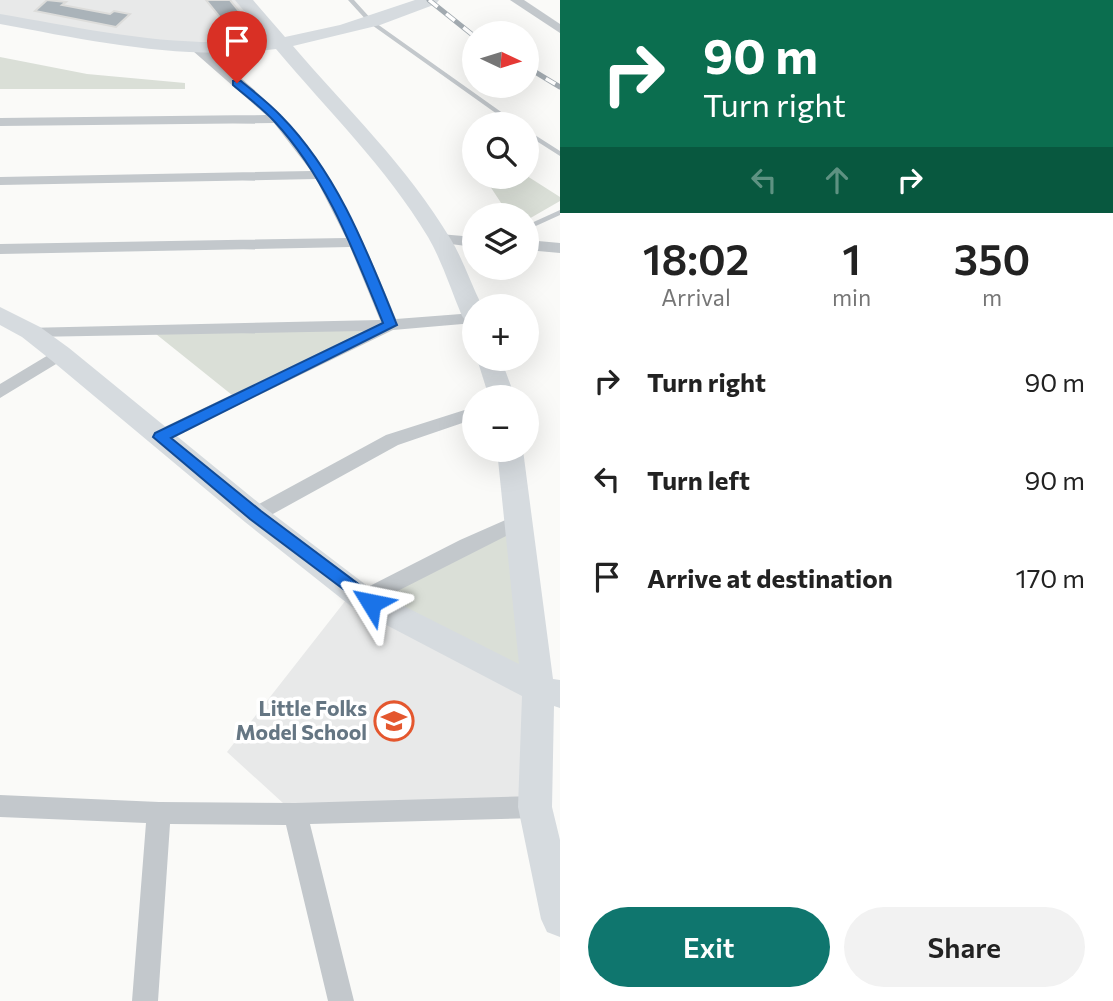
<!DOCTYPE html>
<html lang="en">
<head>
<meta charset="utf-8">
<style>
  body { margin:0; font-family:Commissioner,sans-serif; background:#f2f2f2; color:#222; height:100vh; display:flex; flex-direction:column; font-size:26px; white-space:nowrap }
  * { box-sizing:border-box; margin:0 }
  p { font-size:23px; color:#767676 }
  .icon { flex:none; width:38px; height:38px; fill:none; stroke:currentColor; stroke-width:2; stroke-linecap:round; stroke-linejoin:round }
  .map { position:relative; flex:1; overflow:hidden }
  .side { display:flex; flex-direction:column; background:#fff; width:553px }
  .side>* { flex:none }
  .top-card { background:#0b6e4f; color:#fff; overflow:hidden }
  .needle { width:46px; rotate:94deg }
  .buttons { position:absolute; left:462px; top:21px; display:grid; gap:14px }
  .buttons a { display:grid; place-items:center; width:77px; height:77px; border-radius:50%; background:#fff; box-shadow:0 7px 28px #0002; font-size:35px }
  .pin { position:absolute; display:grid; place-items:center; width:60px; height:60px; color:#fff; margin:-72px -30px; border-radius:50% 50% 50% 0; rotate:-45deg; box-shadow:0 0 7px #0007 }
  .pin .icon { rotate:45deg }
  .me { position:absolute; width:77px; margin:-38px; rotate:305deg; stroke-linejoin:round; filter:drop-shadow(0 0 5px #0008) }
  .turn { display:flex; align-items:center; gap:24px; height:147px; padding:0 28px; font-size:32px }
  .turn .icon { width:91px; height:91px; stroke-width:2.5 }
  .turn b { display:block; font-size:49px; line-height:60px }
  .lanes { display:flex; align-items:center; height:66px; padding:0 28px; background:#0003; justify-content:center; gap:35px; direction:ltr }
  .lanes .off { opacity:.35 }
  .eta { display:flex; justify-content:space-evenly; align-items:center; height:119px; text-align:center }
  .eta b { font-size:42px; font-weight:600; line-height:49px }
  .button { display:flex; gap:14px; margin-top:auto; padding:14px 28px }
  .button a { flex:1; height:80px; border-radius:42px; background:#0f766e; color:#fff; font-size:28px; font-weight:600; line-height:80px; text-align:center }
  .button a+a { background:#f2f2f2; color:#222 }
  ul { padding:0; list-style:none }
  li { display:flex; align-items:center; gap:21px; height:98px; padding:0 28px }
  li div { flex:1 }
  li b { display:block; font-size:26px }
  li em { font-style:normal }
  main { display:flex; flex:1; min-height:0 }
  .map>svg:first-child { display:block }
  .built { fill:#e8e9e9 }
  .green { fill:#dadfd7 }
  .building { fill:#aab3b9; stroke:#dcdcda; stroke-width:2 }
  .lines { fill:none; stroke-linecap:round; stroke-linejoin:round }
  .lane { fill:#c3c8cc; fill-rule:evenodd }
  .street { fill:#c3c8cc; fill-rule:evenodd }
  .secondary { fill:#d6dbdf; fill-rule:evenodd }
  .rail-casing { stroke:#a2aab0; stroke-width:5 }
  .rail { stroke:#fff; stroke-width:3.5; stroke-dasharray:11; stroke-linecap:butt }
  .route { fill:#1a73e8; stroke:#114b97; stroke-width:2 }
  .labels { text-anchor:middle; stroke-width:7; stroke-linejoin:round; paint-order:stroke }
  .poi-label { font-size:21px; font-weight:bold; fill:#657683; stroke:#fff; text-anchor:end }
</style>
</head>
<body>
<main>
<div class="map">
<svg width="560" height="1001" viewBox="0 0 560 1001">
  <rect width="100%" height="100%" fill="#fafaf8"/>
  <path class="built" d="M0 0H244L279 42 197 48 0 19Z
    M353 591 538 689 535 807 295 814 227 752Z"/>
  <path class="green" d="M0 57 87 74 185 83V89H0Z
    M527 176 560 197V201L527 220V215H509L484 177Z
    M390 325 237 399 151 330Z
    M519 521 538 689 371 603Z"/>
  <path class="building" d="M47 0 66 2 62 5 110 14 114 11 130 14 116 27 35 11Z
    M206 0H230L256 32 235 36Z"/>
  <g class="lines">
    <path class="lane" d="M348 0H354L373 21 518 124H511L369 23Z
      M527 130 560 151V156L527 135Z
      M560 210V215L527 230V225Z"/>
    <path class="street" d="M510 0H524L560 24V33Z
      M197 44C211 49 224 64 235 73 323 146 354 216 396 319L474 313V323L393 330 160 443 154 442 151 437 154 432 364 331 31 337 23 332 25 328 380 320 350 247 0 254V244L346 238 316 179 0 185V177L311 171 274 123 0 126V118L266 115 193 51V45Z
      M440 234 474 237V247L435 242 432 239Z
      M527 240 560 243V253L527 250Z
      M60 348 66 350 69 354 66 358 0 398V384Z
      M474 407V419L398 445 262 520 255 522 248 520 245 515 248 510 386 435Z
      M519 514 526 516 529 521 526 526 370 605 363 607 356 605 353 599 356 593 460 540Z
      M0 795 159 802 295 803 535 796 543 799 547 807 543 815 535 818 310 824 354 1001H328L286 825 170 824 158 1001H132L146 823 0 817Z"/>
    <path class="secondary" d="M235 0H253L285 37 340 25 415 0H439L436 4 380 25 293 46C347 109 407 166 450 238 463 259 471 284 482 306H474V323L466 321 462 316C451 290 442 261 428 237 386 167 328 111 276 49 182 61 92 41 0 24V14C88 29 177 50 267 39Z
      M0 307 40 327 69 348 265 508 374 591 519 664 497 450H523L553 679 560 680V708L554 706 552 807 560 840V937L547 932 541 919 518 807 522 696 352 607 245 522 51 360 22 337 0 325Z
      M477 359H501L515 397H489Z"/>
    <g class="rail-casing">
      <path id="rail" d="M429 0 474 36
        M527 67 560 87"/>
    </g>
    <use href="#rail" class="rail"/>
  </g>
  <path class="route" d="M233 81H241C254 92 269 103 281 116 338 174 367 251 397 325L171 438 261 511 377 598 379 603 377 608 371 610 250 519 153 437 155 433 383 323C354 252 327 178 274 121 262 108 247 97 233 85Z"/>
  <defs>
    <g id="school-ring" transform="scale(2.0125)"><circle r="9.5" fill="#fff" stroke="#e4572e" stroke-width="1.5"/><path d="M0-5L7-2L0 1L-7-2ZM-4 1L0 2.5L4 1V4Q0 6-4 4Z" fill="#e4572e"/></g>
  </defs>
  <g fill-rule="evenodd">
    <use href="#school-ring" x="394" y="721"/>
  </g>
  <g class="labels">
    <g class="poi-label">
      <text x="367" y="716">Little Folks<tspan x="367" dy="24">Model School</tspan></text>
    </g>
  </g>
</svg>
<div class="buttons">
<a><svg class="needle" viewBox="-14 -14 28 28"><path d="M0-13l5 13h-10z" fill="#e53935"/><path d="M0 13l5-13h-10z" fill="#767676"/></svg></a>
<a><svg class="icon" aria-label="search" viewBox="0 0 24 24"><circle cx="10" cy="10" r="6"/><path d="M15 15l6 6"/></svg></a>
<a><svg class="icon" aria-label="layers" viewBox="0 0 24 24"><path d="M12 4l9 5-9 5-9-5zM3 14l9 5 9-5"/></svg></a>
<a>+</a>
<a>−</a>
</div>
<div class="pin" style="left:237px;top:83px;background:#d93025"><svg class="icon" aria-label="arrive" viewBox="0 0 24 24"><path d="M6 21V4h12l-3 4 3 4H6"/></svg></div>
<svg class="me" style="left:371px;top:603px" viewBox="-20 -20 40 40"><path d="M0-17L14 15 0 8-14 15z" fill="#1a73e8" stroke="#fff" stroke-width="4"/></svg>
</div>
<section class="side">
<div class="top-card">
<div class="turn"><svg class="icon" aria-label="right" viewBox="0 0 24 24"><path d="M7 20v-9h11M14 6l5 5-5 5"/></svg><div><b>90 m</b>Turn right</div></div>
<div class="lanes"><svg class="icon off" aria-label="left" viewBox="0 0 24 24"><path d="M17 20v-9H6M10 6l-5 5 5 5"/></svg><svg class="icon off" aria-label="ahead" viewBox="0 0 24 24"><path d="M12 20V5M6 11l6-6 6 6"/></svg><svg class="icon" aria-label="right" viewBox="0 0 24 24"><path d="M7 20v-9h11M14 6l5 5-5 5"/></svg></div>
</div>
<div class="eta">
<div><b>18:02</b><p>Arrival</p></div>
<div><b>1</b><p>min</p></div>
<div><b>350</b><p>m</p></div>
</div>
<ul>
<li><svg class="icon" aria-label="right" viewBox="0 0 24 24"><path d="M7 20v-9h11M14 6l5 5-5 5"/></svg><div><b>Turn right</b></div><em>90 m</em></li>
<li><svg class="icon" aria-label="left" viewBox="0 0 24 24"><path d="M17 20v-9H6M10 6l-5 5 5 5"/></svg><div><b>Turn left</b></div><em>90 m</em></li>
<li><svg class="icon" aria-label="arrive" viewBox="0 0 24 24"><path d="M6 21V4h12l-3 4 3 4H6"/></svg><div><b>Arrive at destination</b></div><em>170 m</em></li>
</ul>
<div class="button"><a>Exit</a><a>Share</a></div>
</section>
</main>
</body>
</html>
